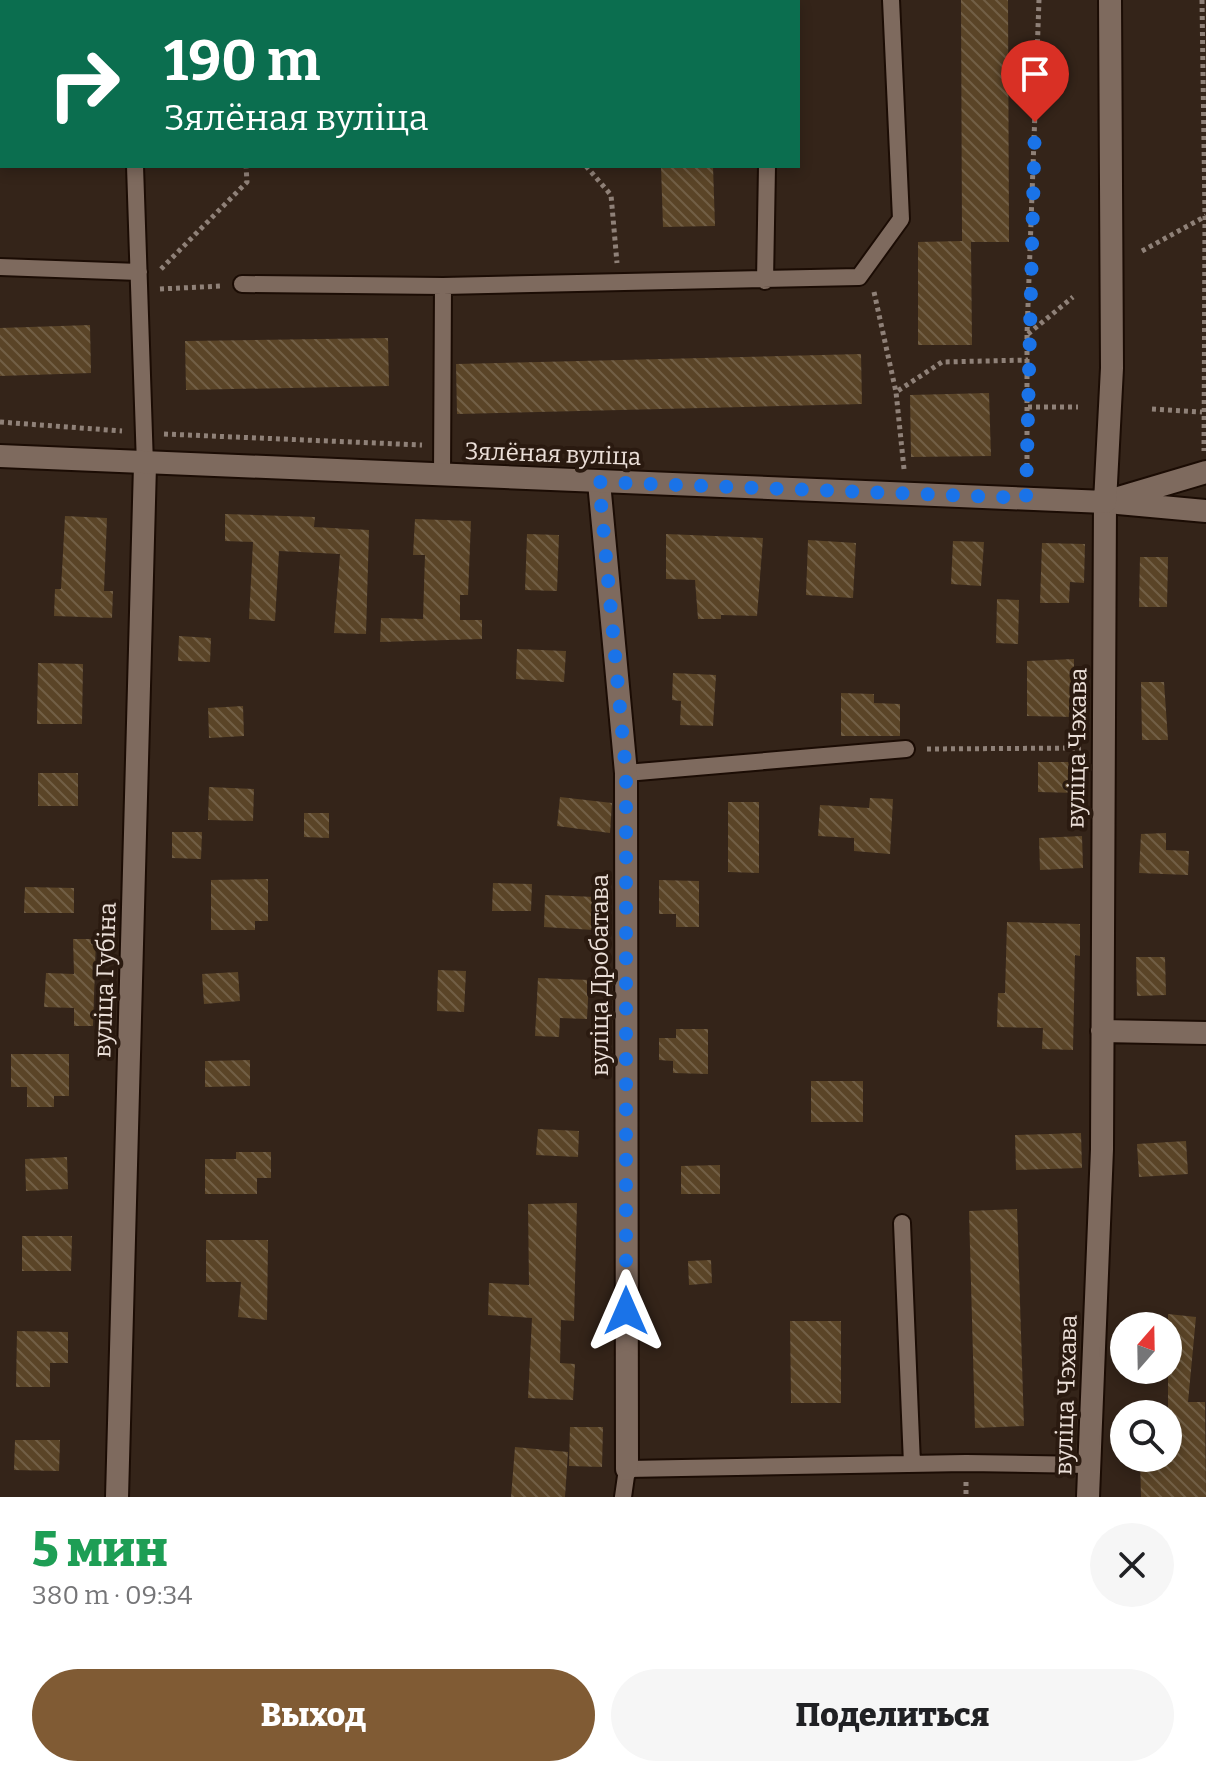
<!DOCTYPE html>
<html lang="ru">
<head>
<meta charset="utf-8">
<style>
  body { margin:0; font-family:Bitter,serif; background:#f6f6f6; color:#202124; height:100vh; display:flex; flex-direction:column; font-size:30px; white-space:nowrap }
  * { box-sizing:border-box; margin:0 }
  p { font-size:26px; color:#757577 }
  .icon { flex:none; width:44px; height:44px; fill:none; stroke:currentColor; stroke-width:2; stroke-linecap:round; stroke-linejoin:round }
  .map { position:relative; height:1497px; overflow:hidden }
  .side { display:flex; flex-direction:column; background:#fff; flex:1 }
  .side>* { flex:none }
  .banner { position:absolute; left:0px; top:0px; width:800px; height:168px; box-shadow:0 4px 12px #0003; background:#0b6e4f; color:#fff; overflow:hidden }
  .needle { width:52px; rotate:20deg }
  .tools { position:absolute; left:1110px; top:1312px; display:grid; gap:16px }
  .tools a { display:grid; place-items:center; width:72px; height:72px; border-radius:50%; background:#fff; box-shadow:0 4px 12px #0003; font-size:40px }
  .pin { position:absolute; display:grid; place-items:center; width:68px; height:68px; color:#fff; margin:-82px -34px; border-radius:50% 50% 50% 0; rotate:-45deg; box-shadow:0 0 8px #0007 }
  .pin .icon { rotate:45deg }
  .me { position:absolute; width:88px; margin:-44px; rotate:0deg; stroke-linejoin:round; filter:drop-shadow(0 0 6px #0008) }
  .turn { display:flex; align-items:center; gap:28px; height:168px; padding:0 32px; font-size:36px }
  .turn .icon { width:104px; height:104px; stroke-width:2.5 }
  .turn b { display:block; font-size:56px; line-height:68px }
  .round { display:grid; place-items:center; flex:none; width:84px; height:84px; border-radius:42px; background:#f6f6f6 }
  .head { display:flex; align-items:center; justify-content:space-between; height:136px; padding:0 32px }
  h1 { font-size:48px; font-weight:800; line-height:60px; color:#1e9e55 }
  .primary-button { display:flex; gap:16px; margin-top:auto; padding:16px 32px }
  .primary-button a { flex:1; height:92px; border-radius:48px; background:#805b34; color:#fff; font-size:32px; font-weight:800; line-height:92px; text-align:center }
  .primary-button a+a { background:#f6f6f6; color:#202124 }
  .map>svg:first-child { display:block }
  .building { fill:url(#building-back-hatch) }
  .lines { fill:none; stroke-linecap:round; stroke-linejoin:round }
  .service-casing { stroke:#1b0c04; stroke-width:20 }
  .minor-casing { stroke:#1b0c04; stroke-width:26 }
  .tertiary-casing { stroke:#1b0c04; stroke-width:26 }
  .secondary-casing { stroke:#1b0c04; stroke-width:26 }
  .path { stroke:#8f8178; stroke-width:5; stroke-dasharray:4 4; stroke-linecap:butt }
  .service { stroke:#7e6a5e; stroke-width:16 }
  .minor { stroke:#7e6a5e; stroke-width:22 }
  .tertiary { stroke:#7e6a5e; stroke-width:22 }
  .secondary { stroke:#7e6a5e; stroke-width:22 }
  .route { stroke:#1a73e8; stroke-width:14; stroke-dasharray:0 25.2 }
  .labels { text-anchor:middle; stroke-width:8; stroke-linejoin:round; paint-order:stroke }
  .street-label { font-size:24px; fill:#ebdfd8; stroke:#2a1a10 }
</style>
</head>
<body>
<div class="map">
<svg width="1206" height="1497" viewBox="0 0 1206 1497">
  <defs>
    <pattern id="building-back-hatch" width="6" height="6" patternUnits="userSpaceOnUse" patternTransform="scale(2)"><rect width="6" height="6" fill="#5a4427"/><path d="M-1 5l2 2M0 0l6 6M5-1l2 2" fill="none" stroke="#725f46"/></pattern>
  </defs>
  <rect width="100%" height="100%" fill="#342419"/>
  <path class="building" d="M961 0H1008L1009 242H971L972 345H918V242L962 241Z
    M661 166H713L715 226 663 227Z
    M90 325 91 373 0 376V328Z
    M388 338 389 386 186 390 185 341Z
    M861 354 862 404 457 414 456 364Z
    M989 393 991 456 911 457 910 395Z
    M225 514 315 517 314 527 369 530 366 634 334 633 340 554 279 551 275 621 249 619 253 542 225 541Z
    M65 516 107 518 104 591H113L112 618 54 616 55 589H61Z
    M415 519 471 521 468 595H460V620H482V639L380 642 381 618 423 619 425 555H413Z
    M527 534 559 535 557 591 525 590Z
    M666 534 763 538 757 616 721 615V619H698L695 580 666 579Z
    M808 540 856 543 853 598 806 595Z
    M953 541 984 542 981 586 951 584Z
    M1042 543 1085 544 1084 583 1070 582 1069 603H1040Z
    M1140 557H1168L1167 607H1139Z
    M997 599 1019 600 1018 644 996 643Z
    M179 636 211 638 210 662 178 661Z
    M517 649 566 651 564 682 516 679Z
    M1074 659V717L1027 716V661Z
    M38 663 83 664 82 724H37Z
    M673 673 716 675 713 726 680 725 681 701 672 700Z
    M1141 682H1164L1168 740H1142Z
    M841 693 874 694V703L900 704V736H841Z
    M243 706 244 736 209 738 208 708Z
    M1038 762H1078L1077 793 1038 792Z
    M38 773H78V806H38Z
    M209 787 254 789 253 821 208 820Z
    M560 797 612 803 610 833 557 826Z
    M870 798 893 799 890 854 854 851V838L818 836 820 805 869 808Z
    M728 802H759V873L728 872Z
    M304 813H329V838L304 837Z
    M172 832H202L201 859 172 858Z
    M1166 833V850L1189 851 1188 875 1139 873 1141 834Z
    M1082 836 1083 868 1040 870 1039 838Z
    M268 879V921H255V930H211V880Z
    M659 880 699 881V927H676V914H659Z
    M493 883 532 884 531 911H492Z
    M25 887 74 888V913H24Z
    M545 895 596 897 594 930 544 927Z
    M1007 922 1080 924V956L1075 955 1073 1050 1042 1049 1043 1028 997 1027 998 993H1005Z
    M73 939H96L93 1026H74V1008L44 1007 46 973 74 974Z
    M1136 957H1165L1166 995 1137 996Z
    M438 970 466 971 464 1012 437 1011Z
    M238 972 240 1001 204 1004 202 974Z
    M538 978 589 980 587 1019 560 1018 559 1037 535 1036Z
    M676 1029H708V1074L673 1073V1061L659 1060V1038H676Z
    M11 1054H69V1096H54V1107H27V1087H11Z
    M250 1060V1086L205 1087V1061Z
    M811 1081H863V1122H811Z
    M538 1129 579 1131 578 1157 536 1155Z
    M1081 1133 1082 1168 1016 1170 1015 1135Z
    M1186 1141 1188 1174 1139 1177 1137 1144Z
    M236 1152H271V1178H257V1194H205V1159H236Z
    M67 1157 68 1189 26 1191 25 1159Z
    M720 1165V1194H681V1166Z
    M577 1203 574 1321 561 1320 560 1363 575 1364 573 1400 528 1398 532 1318 488 1315 489 1283 529 1285 528 1204Z
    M1017 1209 1024 1426 975 1428 969 1211Z
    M22 1236H72L71 1271H22Z
    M206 1240H268L267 1320 238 1317 241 1282H206Z
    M711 1260 712 1283 689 1285 688 1261Z
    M1168 1314 1196 1317 1188 1402H1205L1206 1497H1141L1140 1458H1168Z
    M790 1321H841V1403H791Z
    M17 1331 68 1332V1363H50V1387H16Z
    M570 1427H603L602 1467 569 1466Z
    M15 1440H60L59 1471 14 1470Z
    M515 1447 568 1452 565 1497H511Z"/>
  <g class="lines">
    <g class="service-casing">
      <path id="service" d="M15 2V0
        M48 2 49 0
        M769 2V0
        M0 17H2
        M135 166 145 465
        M0 267 139 272
        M765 281 767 166
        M242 284 443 286
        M442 477 443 286 859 277 901 219 891 0
        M626 773 906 749
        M902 1223 912 1464
        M623 1497 627 1469 966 1463 1089 1465"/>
    </g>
    <g class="minor-casing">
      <path id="minor" d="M599 482 626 773 627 1469
        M1102 1031 1206 1033
        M117 1497 145 465
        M1088 1497 1102 1149 1105 502"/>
    </g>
    <g class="tertiary-casing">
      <path id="tertiary" d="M1105 502 1206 472
        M1118 503 1206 511"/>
    </g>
    <g class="secondary-casing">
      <path id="secondary" d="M0 456 1105 502 1112 368 1110 0"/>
    </g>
    <path class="path" d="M234 0V2
      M553 0V2
      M1202 0 1205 216 1204 451
      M586 166 611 195 617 263
      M1142 251 1206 216
      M161 269 247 182 246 166
      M160 289 222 286
      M874 292 896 392
      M1028 334 1073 297
      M1028 407H1078
      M1152 409 1202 412
      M0 422 122 431
      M164 434 422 445
      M904 469 896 392 942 362 1028 360
      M1027 475V334L1039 0
      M927 749 1081 748
      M966 1482V1497"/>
    <use href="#service" class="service"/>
    <use href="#minor" class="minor"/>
    <use href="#tertiary" class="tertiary"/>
    <use href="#secondary" class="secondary"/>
  </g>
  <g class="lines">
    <path class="route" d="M626 1311V773L599 482 1026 498 1035 122"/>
  </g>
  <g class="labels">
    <g class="street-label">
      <text transform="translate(553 454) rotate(2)" y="8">Зялёная вуліца</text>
      <text transform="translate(1077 748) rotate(-89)" y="8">вуліца Чэхава</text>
      <text transform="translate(600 975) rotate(-90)" y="8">вуліца Дробатава</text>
      <text transform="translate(105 980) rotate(-88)" y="8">вуліца Губіна</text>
      <text transform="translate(1066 1395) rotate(-88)" y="8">вуліца Чэхава</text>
    </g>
  </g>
</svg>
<div class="tools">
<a><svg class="needle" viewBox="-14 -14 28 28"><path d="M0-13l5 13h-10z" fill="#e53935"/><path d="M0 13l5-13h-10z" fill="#757577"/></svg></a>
<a><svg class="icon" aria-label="search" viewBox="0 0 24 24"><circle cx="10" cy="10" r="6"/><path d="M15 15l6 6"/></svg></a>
</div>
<div class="pin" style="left:1035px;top:122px;background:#d93025"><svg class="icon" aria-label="arrive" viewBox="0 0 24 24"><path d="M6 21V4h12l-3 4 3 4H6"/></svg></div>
<svg class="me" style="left:626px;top:1311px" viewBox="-20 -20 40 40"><path d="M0-17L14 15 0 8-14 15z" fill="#1a73e8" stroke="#fff" stroke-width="4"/></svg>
<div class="banner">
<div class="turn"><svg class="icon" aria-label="right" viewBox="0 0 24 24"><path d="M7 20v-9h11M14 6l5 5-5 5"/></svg><div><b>190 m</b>Зялёная вуліца</div></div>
</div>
</div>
<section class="side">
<div class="head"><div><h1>5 мин</h1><p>380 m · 09:34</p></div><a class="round"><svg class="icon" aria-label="close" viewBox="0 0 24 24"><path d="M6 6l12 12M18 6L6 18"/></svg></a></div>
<div class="primary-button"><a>Выход</a><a>Поделиться</a></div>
</section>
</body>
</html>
